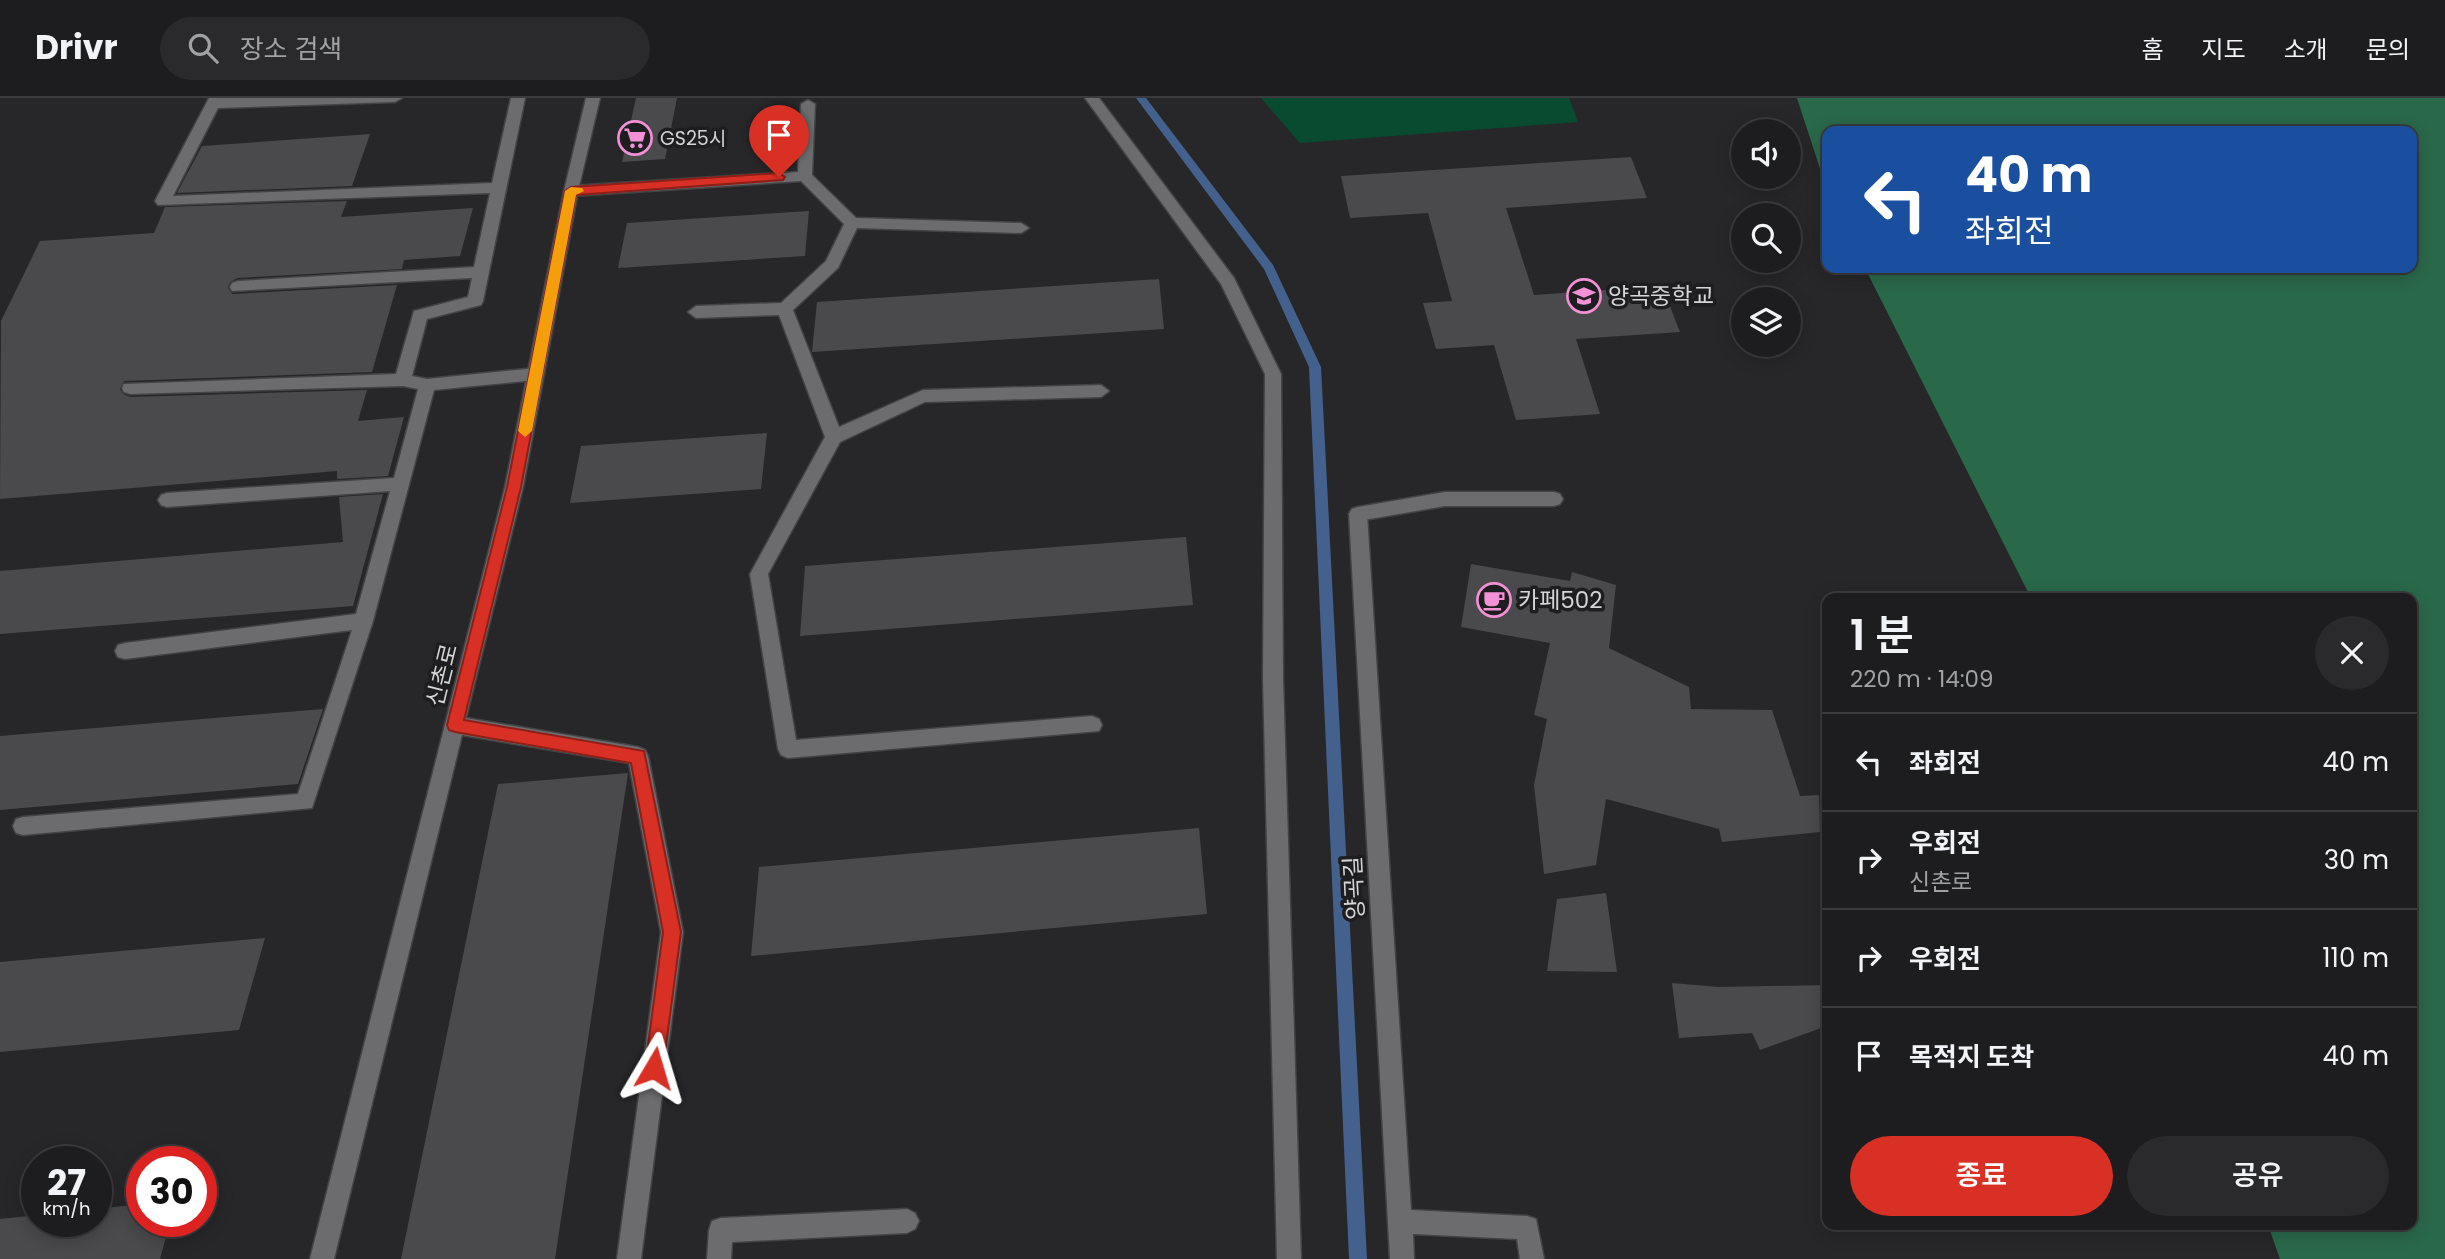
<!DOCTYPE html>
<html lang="ko">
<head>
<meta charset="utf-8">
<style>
  body { margin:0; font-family:Poppins,"Noto Sans KR",sans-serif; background:#2a2a2d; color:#f1f3f6; height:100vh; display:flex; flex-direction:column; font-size:26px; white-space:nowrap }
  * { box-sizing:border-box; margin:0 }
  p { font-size:23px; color:#a0a2a5 }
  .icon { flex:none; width:38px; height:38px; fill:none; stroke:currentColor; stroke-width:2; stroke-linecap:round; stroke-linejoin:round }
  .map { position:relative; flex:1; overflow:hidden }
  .details { position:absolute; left:1822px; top:495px; width:595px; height:637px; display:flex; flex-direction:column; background:#1d1d20; border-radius:14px; box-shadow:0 4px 18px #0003,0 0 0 2px #3b3b3e }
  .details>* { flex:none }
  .top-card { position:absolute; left:1822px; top:28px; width:595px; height:147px; border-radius:14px; box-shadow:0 4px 18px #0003,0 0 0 2px #3b3b3e; background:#1a4fa0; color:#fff; overflow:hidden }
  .tools { position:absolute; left:1731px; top:21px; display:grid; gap:14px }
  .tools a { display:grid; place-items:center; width:70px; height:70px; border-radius:50%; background:#1d1d20; box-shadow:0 4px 18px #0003,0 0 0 2px #3b3b3e; font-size:35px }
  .speed { position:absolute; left:21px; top:1048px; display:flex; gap:14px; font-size:35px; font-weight:700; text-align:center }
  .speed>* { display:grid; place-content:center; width:91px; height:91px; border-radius:50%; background:#1d1d20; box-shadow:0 4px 18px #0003,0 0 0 2px #3b3b3e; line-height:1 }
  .speed small { font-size:18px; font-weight:400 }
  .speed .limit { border:10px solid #d22; background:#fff; color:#111 }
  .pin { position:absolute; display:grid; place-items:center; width:60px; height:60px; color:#fff; margin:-72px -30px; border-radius:50% 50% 50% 0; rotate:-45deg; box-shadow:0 0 7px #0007 }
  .pin .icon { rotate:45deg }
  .me { position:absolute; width:77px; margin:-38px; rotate:7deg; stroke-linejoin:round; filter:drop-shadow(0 0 5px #0008) }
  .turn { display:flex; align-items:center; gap:24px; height:147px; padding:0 28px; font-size:32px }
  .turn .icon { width:91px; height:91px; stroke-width:2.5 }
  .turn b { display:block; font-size:49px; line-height:60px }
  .round { display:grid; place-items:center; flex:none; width:74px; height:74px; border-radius:37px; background:#2a2a2d }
  .headline { display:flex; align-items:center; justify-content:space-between; height:119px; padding:0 28px }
  h1 { font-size:42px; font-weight:600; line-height:52px }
  .cta { display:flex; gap:14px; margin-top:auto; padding:14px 28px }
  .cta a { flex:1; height:80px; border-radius:42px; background:#d93025; color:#fff; font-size:28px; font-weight:600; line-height:80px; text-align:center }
  .cta a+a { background:#2a2a2d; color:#f1f3f6 }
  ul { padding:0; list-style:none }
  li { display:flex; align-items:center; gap:21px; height:98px; padding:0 28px; border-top:2px solid #3b3b3e }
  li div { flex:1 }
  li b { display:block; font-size:26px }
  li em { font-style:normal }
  header { display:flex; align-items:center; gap:42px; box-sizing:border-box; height:98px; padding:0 35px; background:#1d1d20; border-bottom:2px solid #3b3b3e }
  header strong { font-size:33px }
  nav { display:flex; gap:38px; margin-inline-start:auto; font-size:24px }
  .search { width:490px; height:63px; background:#2a2a2d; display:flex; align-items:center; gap:18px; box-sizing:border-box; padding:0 24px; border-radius:38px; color:#a0a2a5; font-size:26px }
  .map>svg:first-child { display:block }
  .green { fill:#094b30 }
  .forest { fill:#2a684a }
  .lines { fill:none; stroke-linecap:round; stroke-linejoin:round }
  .stream { fill:#44618d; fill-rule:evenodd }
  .building { fill:#4a4a4d }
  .service-casing { stroke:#434345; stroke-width:3 }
  .minor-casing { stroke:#434345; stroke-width:3 }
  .service { fill:#6c6c6f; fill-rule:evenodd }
  .minor { fill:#6c6c6f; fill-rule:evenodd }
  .route { fill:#d93025; stroke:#8d1f18; stroke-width:2 }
  .slow { fill:#f59e0b }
  .labels { text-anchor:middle; stroke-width:7; stroke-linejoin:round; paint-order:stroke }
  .far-poi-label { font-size:19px; fill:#d5d5d7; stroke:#1e1e20; text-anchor:start }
  .poi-label { font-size:23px; fill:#d5d5d7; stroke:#1e1e20; text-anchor:start }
  .street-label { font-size:23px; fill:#d5d5d7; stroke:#1e1e20 }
</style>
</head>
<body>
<header>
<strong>Drivr</strong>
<div class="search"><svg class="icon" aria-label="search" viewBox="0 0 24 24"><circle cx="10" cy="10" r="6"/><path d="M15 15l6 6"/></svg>장소 검색</div>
<nav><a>홈</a><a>지도</a><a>소개</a><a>문의</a></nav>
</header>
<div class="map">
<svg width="2445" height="1161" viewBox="0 0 2445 1161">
  <rect width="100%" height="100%" fill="#27272a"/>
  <path class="green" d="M1261 0H1569L1578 24 1300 45Z"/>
  <path class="forest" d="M1797 0H2445V1161H2280L2268 1127H2412V500H2031L1865 170H2412V33H1827V92Z"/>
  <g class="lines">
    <path class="stream" d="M1136 0H1146L1273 167 1321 269 1367 1161H1349L1309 269 1264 171Z"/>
  </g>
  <path class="building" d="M636 0H677L665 61 622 64Z
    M370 36 352 88 177 95 202 48Z
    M1631 59 1647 100 1506 110 1534 197 1662 188 1680 234 1576 241 1600 316 1516 322 1494 247 1436 251 1423 205 1452 203 1428 115 1350 120 1341 78Z
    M347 103 341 119 473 110 460 158 404 162 402 171 238 180 230 184 228 190 232 196 397 187 372 274 124 283 120 291 123 296 130 299 367 292 358 323 404 319 388 378 337 381V373L0 401 1 223 40 143 154 135 165 109Z
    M809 113 805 158 618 170 627 125Z
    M1159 181 1164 231 812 254 817 204Z
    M767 335 761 391 570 405 581 348Z
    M383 396 353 508 0 536V473L343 444 339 399Z
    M1186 439 1193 507 800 538 805 468Z
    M1471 466 1570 483 1572 474 1616 487 1609 550 1689 589 1691 611 1772 612 1800 698 1819 697 1820 734 1722 744 1719 731 1606 701 1596 767 1544 776 1534 687 1547 621 1534 617 1550 545 1461 529Z
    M323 611 298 686 0 712V638Z
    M628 675 555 1161H401L498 686Z
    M1199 730 1207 816 751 858 759 769Z
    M1606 795 1617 874 1547 873 1557 801Z
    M265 840 239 932 0 954V864Z
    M1672 885 1719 889 1827 887V928L1760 952 1752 935 1679 940Z
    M142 1106V1124H170L160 1161H0V1121L37 1117V1124H96V1111Z"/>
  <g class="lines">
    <g class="service-casing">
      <path id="service" d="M209 0H402L395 4 218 10 173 98 492 85 511 0H525L483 203 481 207 427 221 412 278 427 281 536 270 544 276 536 282 434 292 373 523 312 710 23 737 16 735 13 728 16 721 23 719 298 696 352 532 125 561 118 559 115 553 118 547 125 545 356 516 390 393 167 409 161 407 158 402 161 397 167 395 394 380 418 291 403 288 130 296 124 294 122 290 124 286 396 276 414 213 468 199 472 180 232 193 230 189 232 185 238 183 474 169 490 95 158 107 155 103Z
        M808 2 815 6 812 77 856 120 1021 125 1029 130 1021 135 857 130 838 170 793 212 839 329 923 292 1101 287 1109 293 1101 299 925 304 840 344 768 476 796 642 1092 618 1099 621 1102 627 1099 633 788 660 781 657 778 651 750 476 825 339 779 217 696 220 688 214 696 208 781 205 826 163 844 126 801 83 571 98 564 93 571 88 798 74 801 6Z
        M1445 394H1554L1560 396 1563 401 1560 406 1554 408H1445L1358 423 1352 421 1349 416 1352 411 1358 409Z
        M907 1111 915 1115 919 1123 915 1131 907 1135 732 1144 731 1161H707L709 1132 712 1123 721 1120Z"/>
    </g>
    <g class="minor-casing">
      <path id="minor" d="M586 0H600L578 93 523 389 466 620 638 649 645 652 648 658 683 834 641 1161H617L661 834 629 665 462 637 334 1161H310L505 389 564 93Z
        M1085 0H1099L1234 180 1281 276 1283 581 1301 1161H1277L1263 581 1265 276 1221 186Z
        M1358 409 1364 411 1367 416 1411 1112 1527 1118 1536 1121 1544 1161H1520L1517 1141 1413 1136 1414 1161H1390L1349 416 1352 411Z"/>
    </g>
    <use href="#service" class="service"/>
    <use href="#minor" class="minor"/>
  </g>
  <path class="route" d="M779 75 785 79 783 82 576 97 521 389 464 622 644 653 681 834 663 970 661 977 654 980 647 977 645 970 663 834 631 665 455 634 449 632 447 627 507 389 565 93 571 89Z"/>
  <path class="slow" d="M571 89 582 90 584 93 576 97 532 333 525 339 518 333 565 93Z"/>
  <defs>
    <g id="supermarket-ring" transform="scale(1.75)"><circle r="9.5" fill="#1e1e20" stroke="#f391d6" stroke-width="1.5"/><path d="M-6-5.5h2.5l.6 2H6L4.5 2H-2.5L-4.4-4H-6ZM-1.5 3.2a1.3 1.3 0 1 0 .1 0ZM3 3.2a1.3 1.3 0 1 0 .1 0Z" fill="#f391d6"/></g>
    <g id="school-ring" transform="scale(1.75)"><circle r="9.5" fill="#1e1e20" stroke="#f391d6" stroke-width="1.5"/><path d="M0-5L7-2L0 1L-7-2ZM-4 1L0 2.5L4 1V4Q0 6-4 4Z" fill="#f391d6"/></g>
    <g id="cafe-ring" transform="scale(1.75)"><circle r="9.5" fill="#1e1e20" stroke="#f391d6" stroke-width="1.5"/><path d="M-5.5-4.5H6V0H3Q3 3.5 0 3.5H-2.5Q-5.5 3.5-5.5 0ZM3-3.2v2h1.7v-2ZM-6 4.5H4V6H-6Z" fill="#f391d6"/></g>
  </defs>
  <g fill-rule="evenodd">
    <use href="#supermarket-ring" x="635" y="40"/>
    <use href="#school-ring" x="1584" y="198"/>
    <use href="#cafe-ring" x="1494" y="502"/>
  </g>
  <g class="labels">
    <g class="far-poi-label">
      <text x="660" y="47">GS25시</text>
    </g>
    <g class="poi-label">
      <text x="1608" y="206">양곡중학교</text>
      <text x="1518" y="510">카페502</text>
    </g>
    <g class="street-label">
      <text transform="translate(442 577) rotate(-76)" y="8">신촌로</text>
      <text transform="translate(1354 790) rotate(-93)" y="8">양곡길</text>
    </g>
  </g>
</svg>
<div class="tools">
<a><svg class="icon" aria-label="sound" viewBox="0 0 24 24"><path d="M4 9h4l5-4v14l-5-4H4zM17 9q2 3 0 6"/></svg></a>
<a><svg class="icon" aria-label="search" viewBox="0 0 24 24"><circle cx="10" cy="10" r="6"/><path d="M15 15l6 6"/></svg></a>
<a><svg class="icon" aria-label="layers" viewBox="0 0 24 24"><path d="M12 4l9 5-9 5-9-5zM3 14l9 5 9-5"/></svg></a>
</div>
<div class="speed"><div>27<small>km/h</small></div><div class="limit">30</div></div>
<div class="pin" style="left:779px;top:79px;background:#d93025"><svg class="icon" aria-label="arrive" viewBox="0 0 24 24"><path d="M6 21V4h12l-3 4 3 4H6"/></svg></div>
<svg class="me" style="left:654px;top:970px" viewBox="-20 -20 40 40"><path d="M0-17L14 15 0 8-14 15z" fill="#d93025" stroke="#fff" stroke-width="4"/></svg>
<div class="top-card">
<div class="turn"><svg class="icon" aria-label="left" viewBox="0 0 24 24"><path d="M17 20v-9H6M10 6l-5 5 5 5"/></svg><div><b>40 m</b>좌회전</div></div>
</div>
<section class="details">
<div class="headline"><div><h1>1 분</h1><p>220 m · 14:09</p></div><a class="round"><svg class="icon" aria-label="close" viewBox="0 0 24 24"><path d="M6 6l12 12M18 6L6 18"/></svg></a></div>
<ul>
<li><svg class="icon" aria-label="left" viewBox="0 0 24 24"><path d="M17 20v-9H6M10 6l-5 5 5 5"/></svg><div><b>좌회전</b></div><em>40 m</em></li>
<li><svg class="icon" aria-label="right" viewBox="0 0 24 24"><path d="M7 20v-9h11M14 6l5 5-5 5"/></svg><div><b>우회전</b><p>신촌로</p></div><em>30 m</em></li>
<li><svg class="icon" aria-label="right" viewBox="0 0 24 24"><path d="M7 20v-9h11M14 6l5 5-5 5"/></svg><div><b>우회전</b></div><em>110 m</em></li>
<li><svg class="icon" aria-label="arrive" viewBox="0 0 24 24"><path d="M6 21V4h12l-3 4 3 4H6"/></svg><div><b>목적지 도착</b></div><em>40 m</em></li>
</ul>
<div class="cta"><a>종료</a><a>공유</a></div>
</section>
</div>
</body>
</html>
